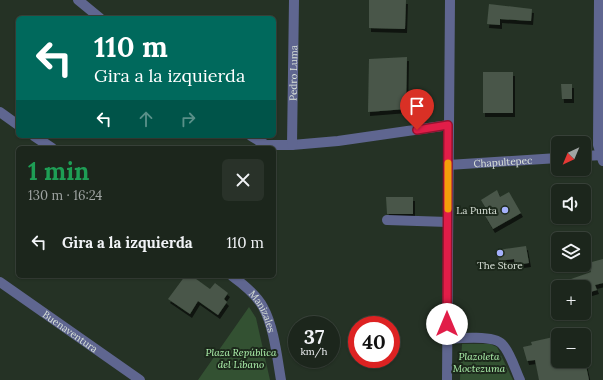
<!DOCTYPE html>
<html lang="es">
<head>
<meta charset="utf-8">
<style>
  body { margin:0; font-family:Lora,serif; background:#293229; color:#f1f3f6; height:100vh; display:flex; flex-direction:column; font-size:15px; white-space:nowrap }
  * { box-sizing:border-box; margin:0 }
  p { font-size:13px; color:#a0a5a3 }
  .icon { flex:none; width:22px; height:22px; fill:none; stroke:currentColor; stroke-width:2; stroke-linecap:round; stroke-linejoin:round }
  .map { position:relative; flex:1; overflow:hidden }
  .sheet { position:absolute; left:16px; top:146px; width:260px; height:132px; display:flex; flex-direction:column; background:#1c261c; border-radius:6px; box-shadow:0 1px 3px #0004,0 0 0 1px #3a433b }
  .sheet>* { flex:none }
  .guide { position:absolute; left:16px; top:16px; width:260px; height:122px; border-radius:6px; box-shadow:0 1px 3px #0004,0 0 0 1px #3a433b; background:#00695c; color:#fff; overflow:hidden }
  .needle { width:26px; rotate:224deg }
  .fabs { position:absolute; left:551px; top:136px; display:grid; gap:8px }
  .fabs a { display:grid; place-items:center; width:40px; height:40px; border-radius:6px; background:#1c261c; box-shadow:0 1px 3px #0004,0 0 0 1px #3a433b; font-size:20px }
  .speed { position:absolute; left:288px; top:316px; display:flex; gap:8px; font-size:20px; font-weight:700; text-align:center }
  .speed>* { display:grid; place-content:center; width:52px; height:52px; border-radius:50%; background:#1c261c; box-shadow:0 1px 3px #0004,0 0 0 1px #3a433b; line-height:1 }
  .speed small { font-size:10px; font-weight:400 }
  .speed .limit { border:6px solid #d22; background:#fff; color:#111 }
  .pin { position:absolute; display:grid; place-items:center; width:34px; height:34px; color:#fff; margin:-41px -17px; border-radius:50% 50% 50% 0; rotate:-45deg; box-shadow:0 0 4px #0007 }
  .pin .icon { rotate:45deg }
  .me { position:absolute; width:44px; margin:-22px; rotate:0deg; stroke-linejoin:round; filter:drop-shadow(0 0 3px #0008) }
  .turn { display:flex; align-items:center; gap:14px; height:84px; padding:0 12px; font-size:18px }
  .turn .icon { width:52px; height:52px; stroke-width:2.5 }
  .turn b { display:block; font-size:28px; line-height:34px }
  .lanes { display:flex; align-items:center; height:38px; padding:0 12px; background:#0003; justify-content:center; gap:20px; direction:ltr }
  .lanes .off { opacity:.35 }
  .round { display:grid; place-items:center; flex:none; width:42px; height:42px; border-radius:6px; background:#293229 }
  .overview { display:flex; align-items:center; justify-content:space-between; height:68px; padding:0 12px }
  h1 { font-size:24px; font-weight:800; line-height:30px; color:#1e9e55 }
  ul { padding:0; list-style:none }
  li { display:flex; align-items:center; gap:12px; height:56px; padding:0 12px }
  li div { flex:1 }
  li b { display:block; font-size:15px }
  li em { font-style:normal }
  .map>svg:first-child { display:block }
  .green { fill:#335132 }
  .building { fill:#485648; filter:url(#shadow) }
  .lines { fill:none; stroke-linecap:round; stroke-linejoin:round }
  .minor { stroke:#5f6690; stroke-width:10 }
  .route-casing { stroke:#92132f; stroke-width:10 }
  .route { stroke:#e11d48; stroke-width:7 }
  .slow { stroke:#f59e0b; stroke-width:7 }
  .poi-dot { fill:#a5b1fc; stroke:#1c281b; stroke-width:1.5 }
  .labels { text-anchor:middle; stroke-width:4; stroke-linejoin:round; paint-order:stroke }
  .street-label { font-size:10px; fill:#d9e1d8; stroke:#1c281b }
  .poi-label { font-size:10px; fill:#d9e1d8; stroke:#1c281b; text-anchor:end }
  .park-label { font-size:10px; font-style:italic; fill:#b0f5af; stroke:#1c281b }
</style>
</head>
<body>
<div class="map">
<svg width="603" height="380" viewBox="0 0 603 380">
  <defs>
    <filter id="shadow"><feDropShadow dx="2" dy="4" stdDeviation="0" flood-color="#0009"/></filter>
  </defs>
  <rect width="100%" height="100%" fill="#253225"/>
  <path class="green" d="M249 307 256 318 270 380H198Z
    M462 344H490L497 347 513 380H460Z"/>
  <path class="building" d="M369 0H406L405 29 369 28Z
    M489 4 532 9 531 21 500 19V25L487 24Z
    M407 57 406 109 368 112 369 59Z
    M483 72H513V113H483Z
    M561 84H572V99H562Z
    M497 190 500 197 509 192 521 213 493 229 484 214 488 212 481 200Z
    M386 197H413V214H387Z
    M526 246 529 263 515 265 514 259 499 261 497 250Z
    M603 259V283L595 285 597 290 587 293 584 287H574L571 279 591 272 588 263Z
    M185 276H192L210 289 215 283 228 293 224 299 227 302 218 315 198 301 190 314 168 299Z
    M558 336V363L569 361H585L589 380H539L535 360 527 361 523 347 532 345 531 342Z"/>
  <g class="lines">
    <g class="minor">
      <path d="M78 0 100 18"/>
      <path d="M599 0 598 145 603 161"/>
      <path d="M0 112 18 125"/>
      <path d="M34 136 52 148"/>
      <path d="M251 136 266 145H292L338 141 449 125"/>
      <path id="s1" d="M292 145 294 0"/>
      <path d="M584 156 603 155"/>
      <path id="s2" d="M448 165 558 158"/>
      <path d="M387 220 448 222"/>
      <path id="s3" d="M232 276C243 284 256 294 263 307 274 327 277 357 281 380"/>
      <path id="s4" d="M0 282 140 380"/>
      <path d="M447 339C459 338 494 335 502 344 510 352 515 369 520 380"/>
      <path d="M447 380 450 0"/>
    </g>
  </g>
  <g class="lines">
    <g class="route-casing">
      <path id="route" d="M417 130 448 125 447 324"/>
    </g>
    <use href="#route" class="route"/>
    <path class="slow" d="M448 209V163"/>
  </g>
  <g class="poi-dot">
    <circle cx="505" cy="210" r="4"/>
    <circle cx="500" cy="253" r="4"/>
  </g>
  <g class="labels">
    <g class="street-label">
      <text dy="4" stroke="none"><textPath href="#s1" startOffset="72">Pedro Luma</textPath></text>
      <text dy="4" stroke="none"><textPath href="#s2" startOffset="55">Chapultepec</textPath></text>
      <text dy="4" stroke="none"><textPath href="#s3" startOffset="48">Manizales</textPath></text>
      <text dy="4" stroke="none"><textPath href="#s4" startOffset="86">Buenaventura</textPath></text>
    </g>
    <g class="poi-label">
      <text x="497" y="214">La Punta</text>
      <text x="500" y="269" text-anchor="middle">The Store</text>
    </g>
    <g class="park-label">
      <text x="241" y="356">Plaza República<tspan x="241" dy="12">del Líbano</tspan></text>
      <text x="479" y="360">Plazoleta<tspan x="479" dy="12">Moctezuma</tspan></text>
    </g>
  </g>
</svg>
<div class="fabs">
<a><svg class="needle" viewBox="-14 -14 28 28"><path d="M0-13l5 13h-10z" fill="#e53935"/><path d="M0 13l5-13h-10z" fill="#a0a5a3"/></svg></a>
<a><svg class="icon" aria-label="sound" viewBox="0 0 24 24"><path d="M4 9h4l5-4v14l-5-4H4zM17 9q2 3 0 6"/></svg></a>
<a><svg class="icon" aria-label="layers" viewBox="0 0 24 24"><path d="M12 4l9 5-9 5-9-5zM3 14l9 5 9-5"/></svg></a>
<a>+</a>
<a>−</a>
</div>
<div class="speed"><div>37<small>km/h</small></div><div class="limit">40</div></div>
<div class="pin" style="left:417px;top:130px;background:#d93025"><svg class="icon" aria-label="arrive" viewBox="0 0 24 24"><path d="M6 21V4h12l-3 4 3 4H6"/></svg></div>
<svg class="me" style="left:447px;top:324px" viewBox="-20 -20 40 40"><circle r="19" fill="#fff"/><path d="M0-13L10 11 0 6-10 11z" fill="#e11d48"/></svg>
<div class="guide">
<div class="turn"><svg class="icon" aria-label="left" viewBox="0 0 24 24"><path d="M17 20v-9H6M10 6l-5 5 5 5"/></svg><div><b>110 m</b>Gira a la izquierda</div></div>
<div class="lanes"><svg class="icon" aria-label="left" viewBox="0 0 24 24"><path d="M17 20v-9H6M10 6l-5 5 5 5"/></svg><svg class="icon off" aria-label="ahead" viewBox="0 0 24 24"><path d="M12 20V5M6 11l6-6 6 6"/></svg><svg class="icon off" aria-label="right" viewBox="0 0 24 24"><path d="M7 20v-9h11M14 6l5 5-5 5"/></svg></div>
</div>
<section class="sheet">
<div class="overview"><div><h1>1 min</h1><p>130 m · 16:24</p></div><a class="round"><svg class="icon" aria-label="close" viewBox="0 0 24 24"><path d="M6 6l12 12M18 6L6 18"/></svg></a></div>
<ul>
<li><svg class="icon" aria-label="left" viewBox="0 0 24 24"><path d="M17 20v-9H6M10 6l-5 5 5 5"/></svg><div><b>Gira a la izquierda</b></div><em>110 m</em></li>
</ul>
</section>
</div>
</body>
</html>
